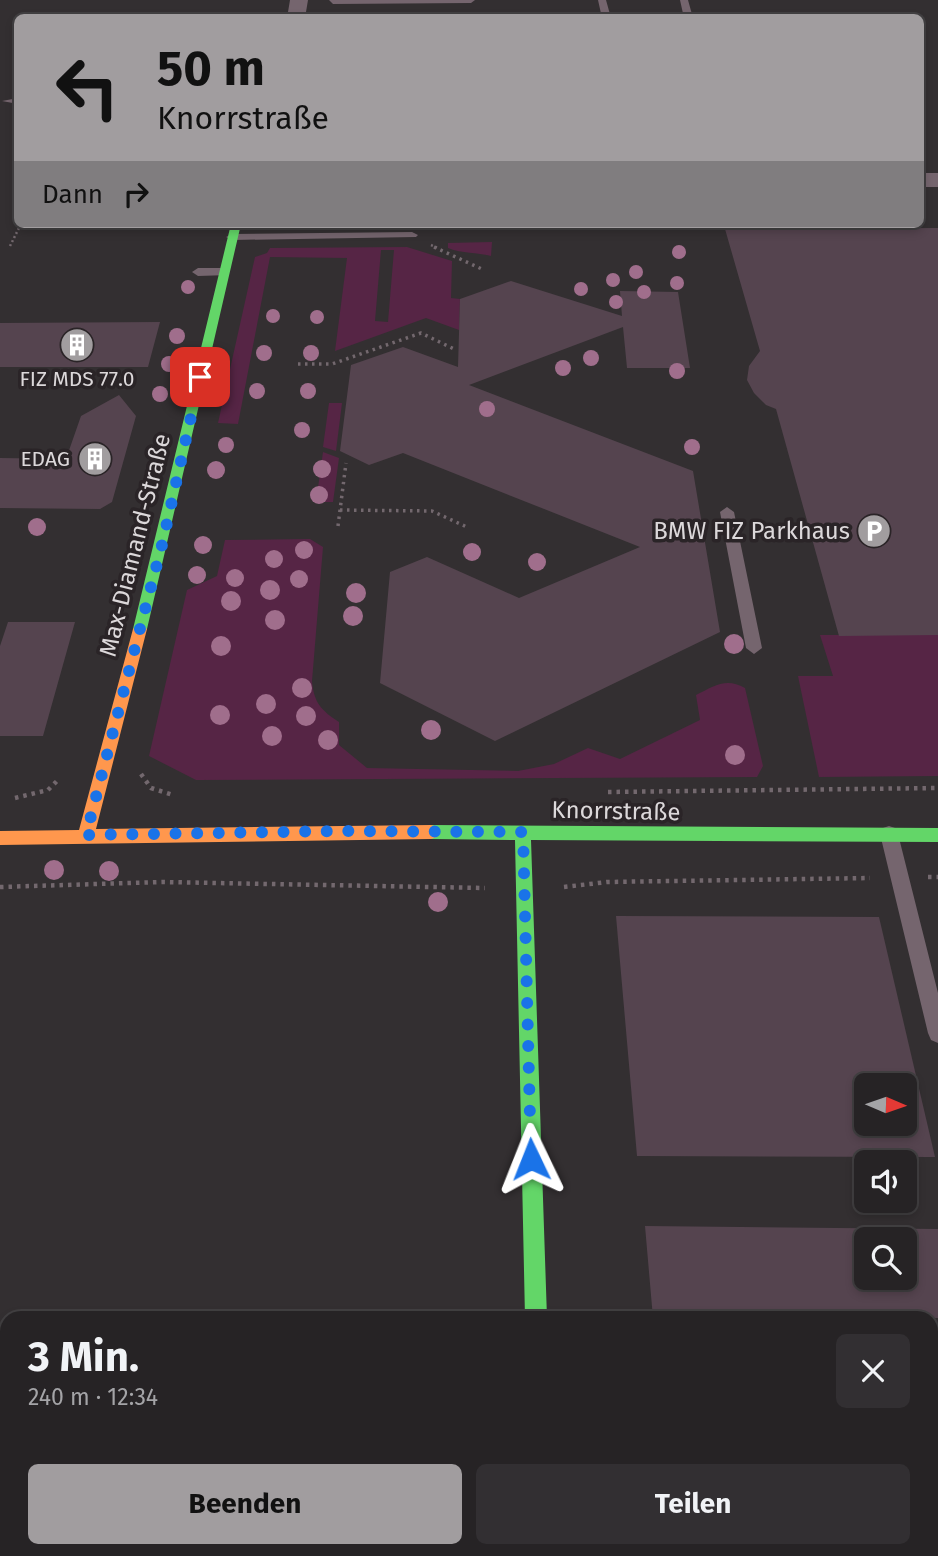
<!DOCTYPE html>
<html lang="de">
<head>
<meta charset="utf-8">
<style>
  body { margin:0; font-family:"Fira Sans",sans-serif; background:#322f32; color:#f1f3f6; height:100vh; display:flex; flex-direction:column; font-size:26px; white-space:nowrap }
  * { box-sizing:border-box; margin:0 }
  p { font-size:23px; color:#a4a4a7 }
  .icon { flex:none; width:38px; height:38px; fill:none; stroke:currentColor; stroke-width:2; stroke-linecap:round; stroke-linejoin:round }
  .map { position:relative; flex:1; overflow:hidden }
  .drawer { position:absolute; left:0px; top:1311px; width:938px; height:247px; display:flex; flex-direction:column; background:#262325; border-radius:21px 21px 0 0; box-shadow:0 4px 10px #0003,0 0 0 2px #424042 }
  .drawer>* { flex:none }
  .hud { position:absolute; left:14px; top:14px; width:910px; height:214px; border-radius:10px; box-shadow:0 4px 10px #0003,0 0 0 2px #424042; background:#a19d9f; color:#111; overflow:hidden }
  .needle { width:46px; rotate:92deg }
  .tools { position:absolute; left:854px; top:1073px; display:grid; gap:14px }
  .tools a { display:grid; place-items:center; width:63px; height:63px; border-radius:10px; background:#262325; box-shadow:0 4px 10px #0003,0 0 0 2px #424042; font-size:35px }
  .pin { position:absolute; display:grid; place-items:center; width:60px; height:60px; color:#fff; margin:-30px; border-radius:14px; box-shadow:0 4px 10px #0006 }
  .me { position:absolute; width:77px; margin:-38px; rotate:358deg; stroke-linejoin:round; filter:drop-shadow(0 0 5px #0008) }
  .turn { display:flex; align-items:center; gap:24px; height:147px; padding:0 28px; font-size:32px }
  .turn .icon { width:91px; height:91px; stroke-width:2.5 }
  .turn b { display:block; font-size:49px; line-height:60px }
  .then { display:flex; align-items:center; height:66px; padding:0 28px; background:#0003; gap:14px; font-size:26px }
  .round { display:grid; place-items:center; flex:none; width:74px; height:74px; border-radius:10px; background:#322f32 }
  .overview { display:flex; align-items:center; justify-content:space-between; height:119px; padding:0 28px }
  h1 { font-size:42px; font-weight:700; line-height:52px }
  .button { display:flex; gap:14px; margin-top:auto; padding:14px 28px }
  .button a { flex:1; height:80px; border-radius:10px; background:#a19d9f; color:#111; font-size:28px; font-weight:700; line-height:80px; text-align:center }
  .button a+a { background:#322f32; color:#f1f3f6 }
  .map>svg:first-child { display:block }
  .green { fill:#562545; fill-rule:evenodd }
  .building { fill:#55444f; fill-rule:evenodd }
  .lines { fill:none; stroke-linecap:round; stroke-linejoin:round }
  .path-far2 { stroke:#73686e; stroke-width:2.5; stroke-dasharray:2 2.5; stroke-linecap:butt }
  .path-far1 { stroke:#73686e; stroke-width:3.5; stroke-dasharray:2.5 4.5; stroke-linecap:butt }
  .path { stroke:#73686e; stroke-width:4.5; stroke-dasharray:3.5 5; stroke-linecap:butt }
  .lane { fill:#75656e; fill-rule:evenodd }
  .street { fill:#75656e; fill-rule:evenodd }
  .fast { fill:#63d668; fill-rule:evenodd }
  .slow { fill:#ff974d; fill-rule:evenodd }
  .tree { fill:#a06e8c }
  .route { stroke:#1a73e8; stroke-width:12; stroke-dasharray:0 21.6 }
  .labels { text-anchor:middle; stroke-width:7; stroke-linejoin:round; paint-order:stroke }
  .far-poi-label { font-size:21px; fill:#dcd8da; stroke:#2a2427 }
  .poi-label { font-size:24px; fill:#dcd8da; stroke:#2a2427; text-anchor:end }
  .street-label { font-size:24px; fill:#dcd8da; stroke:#2a2427 }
</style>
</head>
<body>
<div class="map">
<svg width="938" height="1556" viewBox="0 0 938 1556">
  <rect width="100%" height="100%" fill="#332f31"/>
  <path class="green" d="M492 242 491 256C476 252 463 254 448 248V243Z
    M407 247 452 261 451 298 460 299 459 330 426 318 335 351 347 258 270 257 238 424 218 423 255 257 267 253 270 248ZM381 250H394L388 322 375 321Z
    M329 403H342L336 451 323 447Z
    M323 452 339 458 333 502H316Z
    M310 539 323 547 312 681C314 703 321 710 339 722V745L367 768 518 771 554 764 588 748 620 759 700 720 696 695C714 686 726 677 745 688L763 766 757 777 196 780 149 756 187 590 217 576 225 540Z
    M820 635H938V776L819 777 798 676H833Z"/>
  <path class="building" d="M938 228V635L839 636 776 409 766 405 754 393 747 380 749 366 760 351 725 229Z
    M511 281 622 316 620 291 678 292 690 368H627L623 327 469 385 693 471 720 632 495 741 380 683 390 572 427 557 519 598 640 547 403 453 369 465 340 451 351 365 403 347 458 367 460 299Z
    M160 322 148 367H0V323Z
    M119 395 136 416 112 502 100 509 0 508V458L66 459 81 416Z
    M8 622H75L43 736H0V646Z
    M616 916 879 917 935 1157 637 1156ZM866 1085H905V1124H866Z
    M645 1226 938 1229V1318H653ZM866 1239H905V1278H866Z"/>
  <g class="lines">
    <path class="path-far2" d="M431 245 438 248
      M10 246 21 224"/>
    <path class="path-far1" d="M434 247 484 270
      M298 364H332L421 333 454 349
      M340 510 432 511 469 528
      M338 526 346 463"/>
    <path class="path" d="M141 774 151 788 173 795
      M608 792 938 788
      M15 798 48 790 60 778
      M928 877H938
      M0 887 162 882 485 888
      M564 887 607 882 870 878"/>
    <path class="lane" d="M329 0H475L471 3 333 4Z
      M598 0H606L611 18H602Z
      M680 0H688L693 18H684Z
      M18 98V104L2 101Z
      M412 232 418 235 416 237 232 240 226 237 232 234Z
      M225 268 229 269V275L198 276 192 272 198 268Z
      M727 507 734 512 762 648 754 654 746 648 720 512Z
      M889 826 895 828 898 834 938 993V1043L931 1040 928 1033 880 834 883 828Z"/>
    <path class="street" d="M290 0H308L305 18H287Z
      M920 173H938V187H920Z
      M516 1550H568V1556H516Z"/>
    <path class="fast" d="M231 224H241L147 629 140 635 133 629Z
      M431 825 938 828V842L531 840 547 1318H525L515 840 431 839 425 837 423 832 425 827Z"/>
    <path class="slow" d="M140 623 147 629 96 829 431 825 437 827 439 832 437 837 431 839 0 845V831L79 830 133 629Z"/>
  </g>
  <g class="tree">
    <circle cx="679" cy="252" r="7"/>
    <circle cx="636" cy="272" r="7"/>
    <circle cx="613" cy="280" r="7"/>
    <circle cx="677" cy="283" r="7"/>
    <circle cx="188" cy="287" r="7"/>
    <circle cx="581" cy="289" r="7"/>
    <circle cx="644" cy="292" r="7"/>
    <circle cx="616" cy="302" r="7"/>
    <circle cx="273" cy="316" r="7"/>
    <circle cx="317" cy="317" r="7"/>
    <circle cx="177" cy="336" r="8"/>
    <circle cx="264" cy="353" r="8"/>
    <circle cx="311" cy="353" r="8"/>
    <circle cx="591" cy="358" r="8"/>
    <circle cx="169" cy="364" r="8"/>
    <circle cx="563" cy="368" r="8"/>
    <circle cx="677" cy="371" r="8"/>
    <circle cx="257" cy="391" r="8"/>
    <circle cx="308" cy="391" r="8"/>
    <circle cx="160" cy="394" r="8"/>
    <circle cx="487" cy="409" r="8"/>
    <circle cx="302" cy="430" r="8"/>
    <circle cx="226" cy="445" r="8"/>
    <circle cx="692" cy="447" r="8"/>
    <circle cx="322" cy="469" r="9"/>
    <circle cx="216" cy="470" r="9"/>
    <circle cx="319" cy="495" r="9"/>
    <circle cx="37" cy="527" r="9"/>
    <circle cx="203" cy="545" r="9"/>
    <circle cx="304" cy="550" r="9"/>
    <circle cx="472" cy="552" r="9"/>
    <circle cx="274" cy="559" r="9"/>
    <circle cx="537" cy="562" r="9"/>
    <circle cx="197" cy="575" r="9"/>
    <circle cx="235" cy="578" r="9"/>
    <circle cx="299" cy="579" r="9"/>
    <circle cx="270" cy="590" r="10"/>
    <circle cx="356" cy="593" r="10"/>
    <circle cx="231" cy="601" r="10"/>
    <circle cx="353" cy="616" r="10"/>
    <circle cx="275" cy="620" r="10"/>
    <circle cx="734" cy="644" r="10"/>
    <circle cx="221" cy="646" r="10"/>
    <circle cx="302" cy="688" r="10"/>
    <circle cx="266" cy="704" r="10"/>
    <circle cx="220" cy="715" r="10"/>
    <circle cx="306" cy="716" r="10"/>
    <circle cx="431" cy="730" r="10"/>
    <circle cx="272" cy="736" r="10"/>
    <circle cx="328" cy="740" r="10"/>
    <circle cx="735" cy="755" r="10"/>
    <circle cx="54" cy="870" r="10"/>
    <circle cx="109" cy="871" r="10"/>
    <circle cx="438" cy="902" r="10"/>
  </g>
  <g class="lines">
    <path class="route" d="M200 377 162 545 86 835 340 831 523 832 531 1159"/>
  </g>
  <defs>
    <g id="building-disc" transform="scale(1.75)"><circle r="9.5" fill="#a19d9f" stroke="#2a2427"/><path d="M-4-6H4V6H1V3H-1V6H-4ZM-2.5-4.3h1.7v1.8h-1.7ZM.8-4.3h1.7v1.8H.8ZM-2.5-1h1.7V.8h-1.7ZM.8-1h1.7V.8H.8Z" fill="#fff"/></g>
    <g id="parking-disc" transform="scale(1.75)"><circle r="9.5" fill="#a19d9f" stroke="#2a2427"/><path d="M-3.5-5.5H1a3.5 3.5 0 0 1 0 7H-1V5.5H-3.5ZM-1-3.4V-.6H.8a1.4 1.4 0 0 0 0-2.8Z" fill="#fff"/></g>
  </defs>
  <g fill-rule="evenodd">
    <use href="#building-disc" x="77" y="345"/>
    <use href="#building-disc" x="95" y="459"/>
    <use href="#parking-disc" x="874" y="531"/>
  </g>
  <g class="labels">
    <g class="far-poi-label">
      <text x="77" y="386">FIZ MDS 77.0</text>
      <text x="70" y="466" text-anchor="end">EDAG</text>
    </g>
    <g class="poi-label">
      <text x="850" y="539">BMW FIZ Parkhaus</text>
    </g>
    <g class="street-label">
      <text transform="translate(135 545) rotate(-76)" y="8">Max-Diamand-Straße</text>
      <text transform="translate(616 811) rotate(1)" y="8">Knorrstraße</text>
    </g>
  </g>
</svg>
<div class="tools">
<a><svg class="needle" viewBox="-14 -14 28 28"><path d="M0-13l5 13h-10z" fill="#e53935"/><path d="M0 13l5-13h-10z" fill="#a4a4a7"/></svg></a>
<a><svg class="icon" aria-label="sound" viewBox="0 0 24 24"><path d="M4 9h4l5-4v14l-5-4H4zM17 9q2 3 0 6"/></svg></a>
<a><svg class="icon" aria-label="search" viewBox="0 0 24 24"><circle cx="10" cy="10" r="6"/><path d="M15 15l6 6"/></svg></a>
</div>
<div class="pin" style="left:200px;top:377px;background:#d93025"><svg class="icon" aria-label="arrive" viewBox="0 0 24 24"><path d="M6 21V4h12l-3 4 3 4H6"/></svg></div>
<svg class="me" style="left:531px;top:1159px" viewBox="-20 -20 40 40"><path d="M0-17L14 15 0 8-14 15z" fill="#1a73e8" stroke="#fff" stroke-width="4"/></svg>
<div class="hud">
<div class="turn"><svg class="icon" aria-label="left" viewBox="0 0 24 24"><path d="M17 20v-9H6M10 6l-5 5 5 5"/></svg><div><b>50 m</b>Knorrstraße</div></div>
<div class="then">Dann<svg class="icon" aria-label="right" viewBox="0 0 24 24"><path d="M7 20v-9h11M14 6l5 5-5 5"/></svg></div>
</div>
<section class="drawer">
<div class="overview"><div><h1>3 Min.</h1><p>240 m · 12:34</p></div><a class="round"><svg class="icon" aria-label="close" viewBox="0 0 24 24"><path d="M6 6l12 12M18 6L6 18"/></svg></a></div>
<div class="button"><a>Beenden</a><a>Teilen</a></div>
</section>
</div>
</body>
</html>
